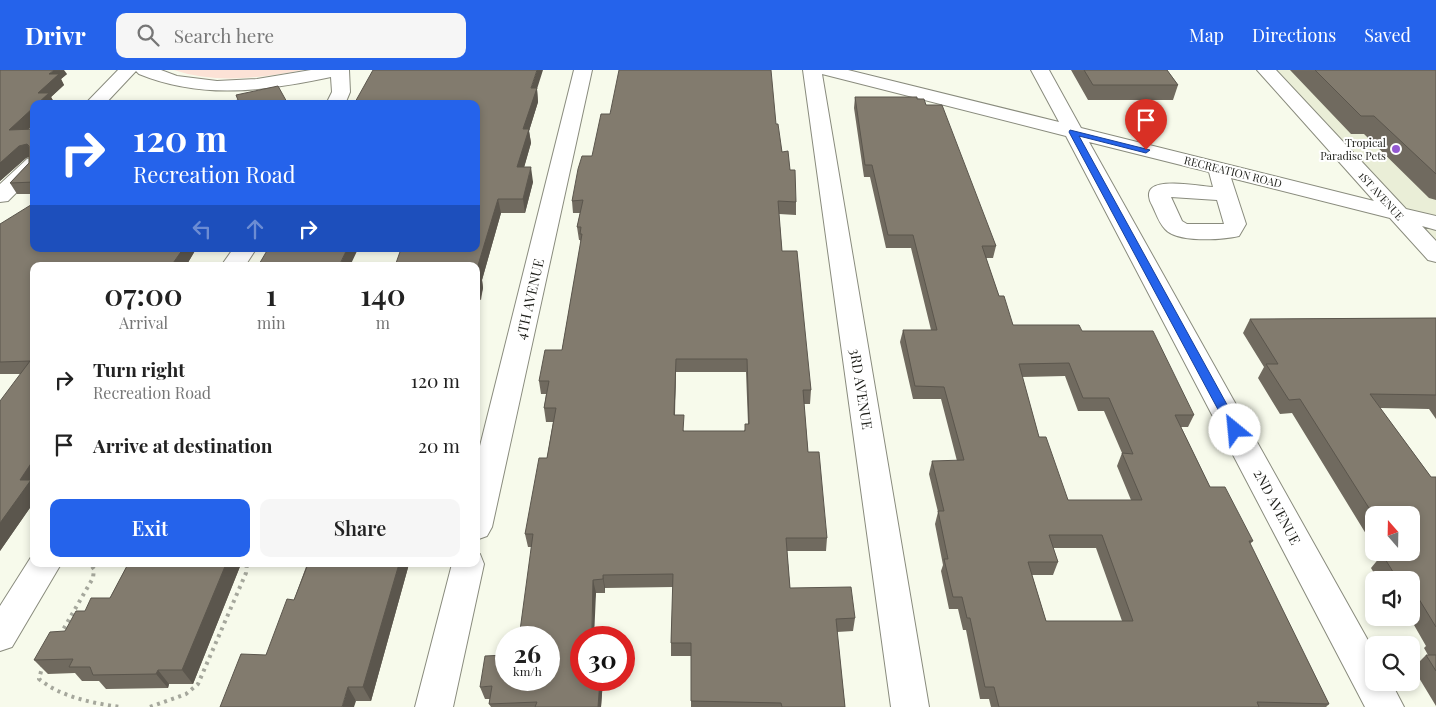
<!DOCTYPE html>
<html lang="en">
<head>
<meta charset="utf-8">
<style>
  body { margin:0; font-family:"Playfair Display",serif; background:#f6f6f6; color:#222; height:100vh; display:flex; flex-direction:column; font-size:19px; white-space:nowrap }
  * { box-sizing:border-box; margin:0 }
  p { font-size:16px; color:#767676 }
  .icon { flex:none; width:28px; height:28px; fill:none; stroke:currentColor; stroke-width:2; stroke-linecap:round; stroke-linejoin:round }
  .map { position:relative; flex:1; overflow:hidden }
  .side { position:absolute; left:30px; top:192px; width:450px; height:305px; display:flex; flex-direction:column; background:#fff; border-radius:10px; box-shadow:0 2px 8px #0003 }
  .side>* { flex:none }
  .banner { position:absolute; left:30px; top:30px; width:450px; height:152px; border-radius:10px; box-shadow:0 2px 8px #0003; background:#2563eb; color:#fff; overflow:hidden }
  .needle { width:32px; rotate:340deg }
  .buttons { position:absolute; left:1365px; top:436px; display:grid; gap:10px }
  .buttons a { display:grid; place-items:center; width:55px; height:55px; border-radius:10px; background:#fff; box-shadow:0 2px 8px #0003; font-size:25px }
  .speed { position:absolute; left:495px; top:556px; display:flex; gap:10px; font-size:25px; font-weight:700; text-align:center }
  .speed>* { display:grid; place-content:center; width:65px; height:65px; border-radius:50%; background:#fff; box-shadow:0 2px 8px #0003; line-height:1 }
  .speed small { font-size:12px; font-weight:400 }
  .speed .limit { border:8px solid #d22; background:#fff; color:#111 }
  .pin { position:absolute; display:grid; place-items:center; width:42px; height:42px; color:#fff; margin:-51px -21px; border-radius:50% 50% 50% 0; rotate:-45deg; box-shadow:0 0 5px #0007 }
  .pin .icon { rotate:45deg }
  .me { position:absolute; width:55px; margin:-28px; rotate:332deg; stroke-linejoin:round; filter:drop-shadow(0 0 4px #0008) }
  .turn { display:flex; align-items:center; gap:18px; height:105px; padding:0 20px; font-size:22px }
  .turn .icon { width:65px; height:65px; stroke-width:2.5 }
  .turn b { display:block; font-size:35px; line-height:42px }
  .lanes { display:flex; align-items:center; height:48px; padding:0 20px; background:#0003; justify-content:center; gap:25px; direction:ltr }
  .lanes .off { opacity:.35 }
  .eta { display:flex; justify-content:space-evenly; align-items:center; height:85px; text-align:center }
  .eta b { font-size:30px; font-weight:600; line-height:35px }
  .cta { display:flex; gap:10px; margin-top:auto; padding:10px 20px }
  .cta a { flex:1; height:58px; border-radius:10px; background:#2563eb; color:#fff; font-size:20px; font-weight:600; line-height:58px; text-align:center }
  .cta a+a { background:#f6f6f6; color:#222 }
  ul { padding:0; list-style:none }
  li { display:flex; align-items:center; gap:15px; height:65px; padding:0 20px }
  li div { flex:1 }
  li b { display:block; font-size:19px }
  li em { font-style:normal }
  header { display:flex; align-items:center; gap:30px; box-sizing:border-box; height:70px; padding:0 25px; background:#2563eb; color:#fff }
  header strong { font-size:24px }
  nav { display:flex; gap:28px; margin-inline-start:auto; font-size:18px }
  .search { width:350px; height:45px; background:#f6f6f6; display:flex; align-items:center; gap:12px; box-sizing:border-box; padding:0 18px; border-radius:10px; color:#767676; font-size:19px }
  .map>svg:first-child { display:block }
  .built { fill:#eaeed7 }
  .green { fill:#fce2d6 }
  .lines { fill:none; stroke-linecap:round; stroke-linejoin:round }
  .minor-casing { stroke:#898b7d; stroke-width:2 }
  .path { stroke:#a5a79c; stroke-width:4; stroke-dasharray:3 4.5; stroke-linecap:butt }
  .minor { fill:#fff; fill-rule:evenodd }
  .wall { fill:#706a5f; fill-rule:evenodd }
  .shaded-wall { fill:#5b564d }
  .building { fill:#827b6e; stroke:#5b564d; fill-rule:evenodd }
  .route { fill:#2563eb; stroke:#184099 }
  .poi-dot { fill:#9459d1; stroke:#fff; stroke-width:2 }
  .labels { text-anchor:middle; stroke-width:4; stroke-linejoin:round; paint-order:stroke }
  .far-poi-label { font-size:11px; fill:#1e1f1a; stroke:#fff; text-anchor:end }
  .far-street-label { font-size:11px; fill:#1e1f1a; stroke:#fff }
  .street-label { font-size:14px; fill:#1e1f1a; stroke:#fff }
</style>
</head>
<body>
<header>
<strong>Drivr</strong>
<div class="search"><svg class="icon" aria-label="search" viewBox="0 0 24 24"><circle cx="10" cy="10" r="6"/><path d="M15 15l6 6"/></svg>Search here</div>
<nav><a>Map</a><a>Directions</a><a>Saved</a></nav>
</header>
<div class="map">
<svg width="1436" height="637" viewBox="0 0 1436 637">
  <rect width="100%" height="100%" fill="#f7faeb"/>
  <path class="built" d="M1266 0H1436V185Z"/>
  <path class="green" d="M174 0H303C260 8 216 14 174 0Z"/>
  <g class="lines">
    <g class="minor-casing">
      <path id="minor" d="M118 0H161L177 6 217 11 257 9 311 0H349L350 22 345 34H326L332 22 331 7C265 21 203 30 139 4L136 1 105 34H85Z
        M574 0H592L492 457 487 466 476 470V392Z
        M803 0H848L1059 52 1031 0H1049L1081 58 1374 131 1257 0H1276L1406 139 1436 146V160L1422 156 1436 171V192L1428 190 1390 148 1231 108 1246 154 1239 166C1222 170 1177 173 1165 159 1159 153 1156 143 1152 135 1149 130 1147 122 1152 118 1162 109 1200 116 1213 117L1209 102 1089 72 1374 581V612H1391L1404 637H1365L1066 66 822 4 929 637H891ZM1171 127 1217 130 1224 154H1187L1182 151Z
        M34 87V105L8 131 0 132V114L27 89Z
        M233 179H256L245 196H221Z
        M476 483 480 484 484 494 453 637H415L452 494H476Z
        M33 484 34 494H61L12 577 0 581V536Z"/>
    </g>
    <path class="path" d="M60 565 93 508 94 499 90 494
      M43 594 39 609C61 627 92 633 120 637
      M150 637 186 624 198 614 246 503 247 494"/>
    <use href="#minor" class="minor"/>
  </g>
  <path class="wall" d="M0 0 67 4 61 9 64 15 51 27 55 34 28 60 34 59V124H17L10 113 29 93V87L26 88 0 111Z
    M1071 0H1167L1178 15 1173 30H1088Z
    M1290 0H1436V130L1429 128 1364 64H1351Z
    M537 19 538 32 529 61 531 73 524 97 533 112 525 143H501L482 210 483 218 481 230 395 196Z
    M855 27 917 29 926 35 996 176 993 188H986L999 226 1013 255 1082 261 1194 345 1188 357H1181L1210 417 1253 471 1250 474 1329 634 1326 637H991L989 629H980L966 560H963L958 539H949L941 501 943 495 935 454 938 442 929 404 932 391H957L941 329H913L900 272 903 260H931L911 178H886L870 107H864L854 38ZM1065 306 1078 341H1104L1122 383 1117 396 1131 430H1068L1039 367 1022 307ZM1053 478H1096L1122 551H1046L1032 505H1053L1058 492Z
    M776 54 782 82 790 100 796 132V145L779 144 782 181 811 320 810 334H804L808 382 827 468 826 481H787L790 518 855 548 853 561 837 562 845 637H691V586H671V573L673 517 605 518V523H596L581 610H603L601 637H491L489 634 490 629H485L480 617 549 610 532 477H528L525 464 547 388 553 352H546L544 338 546 324H541L539 311 562 280 581 172 580 170H579L577 157 580 143H573L572 131 592 86ZM676 302H746L748 354 744 361H684L675 345Z
    M0 154 196 179 186 196H34V432L0 481 21 304H0Z
    M1436 248V349L1429 339 1380 338 1431 407H1436V636L1413 598 1426 585H1428L1424 578 1426 576 1410 548H1411V510H1378L1371 498 1380 487 1377 482H1411L1374 445V477L1292 343 1280 344 1258 308 1264 297 1243 263 1250 249Z
    M128 494H409L371 631H356L266 585 294 530 307 494H241L193 614H169L168 618 106 619 99 611H82L75 603 48 604 34 590 65 561 85 541 110 528Z"/>
  <path class="shaded-wall" d="M54 0H64L67 4 61 9 64 15 51 27 55 34H37L38 23 49 4Z
    M537 0H543L537 19 538 32 529 61 531 73 520 112 517 97 531 18Z
    M34 37V54L15 71 9 60Z
    M27 74 33 85 26 88 0 111V93L19 76Z
    M531 97 533 112 525 143 523 129Z
    M498 129 501 143 482 210 483 218 476 245V202Z
    M183 179H196L186 196H171Z
    M347 179H358L350 196H339Z
    M676 289V302L674 359V345Z
    M34 389V432L0 481V453L20 410Z
    M226 494H241L193 614 182 600Z
    M399 494H409L371 631 363 617Z
    M603 505 605 518V523L603 509Z
    M593 510 596 523 594 568 592 558Z
    M158 600 169 614 168 618 156 604Z
    M600 610H603L601 637H598Z
    M348 617 356 631 354 637H342Z"/>
  <path class="building" d="M0 0H54L49 4H59L38 23H49L37 34H34V37L9 60 34 59V112L10 113 29 93V76L27 74 19 76 0 93Z
    M373 0H537L531 18H537L523 59H529L517 97H531L523 129H498L476 202V196H395L401 179H476V34H354Z
    M619 0H771L776 54H778L782 82 788 81 790 100H795L796 132 778 131 782 181H797L811 320H803L808 382H819L827 468H786L790 518 851 517 855 548 836 549 845 637H782L781 633 691 631V573H671L673 504 603 505V509L593 510 592 558H600V568H581V610H600L598 637H535L537 632 489 634 492 616 480 617 485 586 506 585V610H549V568H519L533 464H525L539 388H547L556 338H544L549 311H539L545 280H562L582 164H580L581 157H577L583 130 572 131 578 99 582 86H592L601 44H610ZM676 289H747L749 354H745V361H683L684 345H674Z
    M1084 0H1167L1178 15H1093Z
    M1315 0H1436V104L1374 46H1361Z
    M278 16 288 34H223L238 30 236 25Z
    M855 27H917V29H924L926 35H942L996 176H982L999 226H1004L1013 255H1079L1082 261H1153L1194 345H1175L1210 417H1225L1253 471H1249L1329 634 1257 632 1259 637H999L994 617H985L970 548H967L962 527H953L944 489H948L938 441H944L932 391 964 390 944 317 915 316 903 260H937L913 165H888L872 95H865ZM1069 293 1083 328H1109L1133 384 1122 383 1142 430H1068L1046 367H1039L1019 294ZM1049 465H1102L1133 551H1046L1028 492H1058Z
    M34 133V179H183L171 196H34V389L20 410H31L0 453V331L30 291 0 292V154Z
    M268 179H347L339 196H258Z
    M476 203H480L476 218Z
    M1436 248V325L1370 324 1431 407H1436V557L1411 516V510H1398L1382 484H1395L1394 482H1411V445H1374V446L1300 329 1289 330 1266 294H1278L1250 249Z
    M128 494H226L182 600H158L156 604 93 605 90 597H69L73 589 34 590 50 562 65 561 76 541H85L91 528H110Z
    M308 494H399L363 617H348L342 637H220L241 584 266 585 287 529 294 530Z
    M1426 585H1436V601Z"/>
  <path class="route" d="M1070 60 1150 80 1146 83 1079 66 1241 360 1240 363 1235 364 1229 360 1069 62Z"/>
  <circle class="poi-dot" cx="1396" cy="79" r="5"/>
  <g class="labels">
    <g class="far-poi-label">
      <text x="1386" y="77">Tropical<tspan x="1386" dy="13">Paradise Pets</tspan></text>
    </g>
    <g class="far-street-label">
      <text transform="translate(1233 102) rotate(14)" y="4">RECREATION ROAD</text>
      <text transform="translate(1381 126) rotate(48)" y="4">1ST AVENUE</text>
    </g>
    <g class="street-label">
      <text transform="translate(530 229) rotate(-77)" y="5">4TH AVENUE</text>
      <text transform="translate(861 319) rotate(81)" y="5">3RD AVENUE</text>
      <text transform="translate(1277 437) rotate(62)" y="5">2ND AVENUE</text>
    </g>
  </g>
</svg>
<div class="buttons">
<a><svg class="needle" viewBox="-14 -14 28 28"><path d="M0-13l5 13h-10z" fill="#e53935"/><path d="M0 13l5-13h-10z" fill="#767676"/></svg></a>
<a><svg class="icon" aria-label="sound" viewBox="0 0 24 24"><path d="M4 9h4l5-4v14l-5-4H4zM17 9q2 3 0 6"/></svg></a>
<a><svg class="icon" aria-label="search" viewBox="0 0 24 24"><circle cx="10" cy="10" r="6"/><path d="M15 15l6 6"/></svg></a>
</div>
<div class="speed"><div>26<small>km/h</small></div><div class="limit">30</div></div>
<div class="pin" style="left:1146px;top:80px;background:#d93025"><svg class="icon" aria-label="arrive" viewBox="0 0 24 24"><path d="M6 21V4h12l-3 4 3 4H6"/></svg></div>
<svg class="me" style="left:1235px;top:360px" viewBox="-20 -20 40 40"><circle r="19" fill="#fff"/><path d="M0-13L10 11 0 6-10 11z" fill="#2563eb"/></svg>
<div class="banner">
<div class="turn"><svg class="icon" aria-label="right" viewBox="0 0 24 24"><path d="M7 20v-9h11M14 6l5 5-5 5"/></svg><div><b>120 m</b>Recreation Road</div></div>
<div class="lanes"><svg class="icon off" aria-label="left" viewBox="0 0 24 24"><path d="M17 20v-9H6M10 6l-5 5 5 5"/></svg><svg class="icon off" aria-label="ahead" viewBox="0 0 24 24"><path d="M12 20V5M6 11l6-6 6 6"/></svg><svg class="icon" aria-label="right" viewBox="0 0 24 24"><path d="M7 20v-9h11M14 6l5 5-5 5"/></svg></div>
</div>
<section class="side">
<div class="eta">
<div><b>07:00</b><p>Arrival</p></div>
<div><b>1</b><p>min</p></div>
<div><b>140</b><p>m</p></div>
</div>
<ul>
<li><svg class="icon" aria-label="right" viewBox="0 0 24 24"><path d="M7 20v-9h11M14 6l5 5-5 5"/></svg><div><b>Turn right</b><p>Recreation Road</p></div><em>120 m</em></li>
<li><svg class="icon" aria-label="arrive" viewBox="0 0 24 24"><path d="M6 21V4h12l-3 4 3 4H6"/></svg><div><b>Arrive at destination</b></div><em>20 m</em></li>
</ul>
<div class="cta"><a>Exit</a><a>Share</a></div>
</section>
</div>
</body>
</html>
